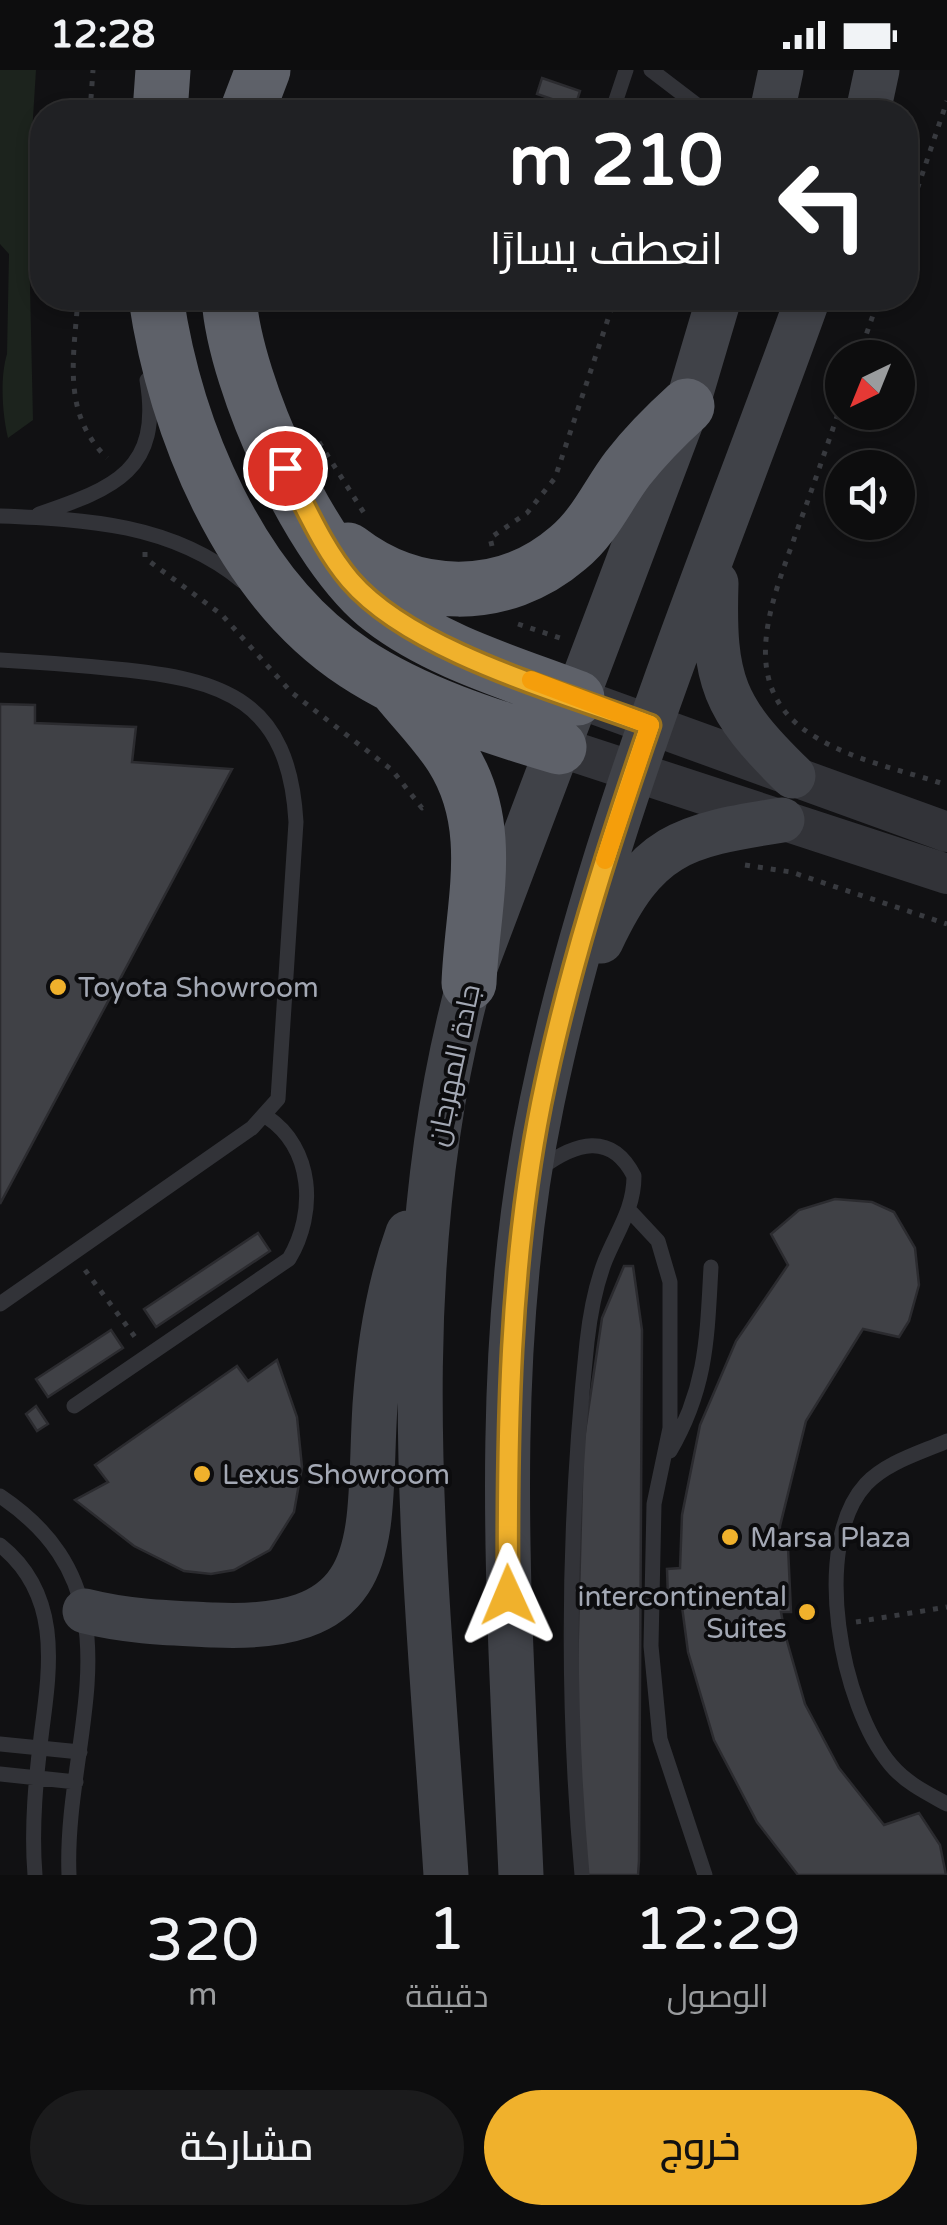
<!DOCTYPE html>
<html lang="ar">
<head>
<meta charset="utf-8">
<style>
  body { margin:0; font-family:"Varela Round",Cairo,sans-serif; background:#1b1b1c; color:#f1f3f6; direction:rtl; height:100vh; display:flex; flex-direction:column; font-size:38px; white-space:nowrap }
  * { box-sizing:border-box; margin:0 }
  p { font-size:32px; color:#9a9c9e }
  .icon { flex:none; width:55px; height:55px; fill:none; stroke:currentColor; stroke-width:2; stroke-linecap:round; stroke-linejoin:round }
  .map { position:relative; height:1805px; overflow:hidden; direction:ltr }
  .details { display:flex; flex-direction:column; background:#0d0d0e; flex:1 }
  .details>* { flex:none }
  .banner { position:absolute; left:30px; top:30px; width:888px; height:210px; border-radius:40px; box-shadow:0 5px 15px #0003,0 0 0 2px #2d2d2e; direction:rtl; background:#202124; color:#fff; overflow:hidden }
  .needle { width:65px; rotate:223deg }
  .fabs { position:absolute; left:825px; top:270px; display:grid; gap:20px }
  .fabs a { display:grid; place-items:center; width:90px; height:90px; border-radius:50%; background:#0d0d0e; box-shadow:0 5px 15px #0003,0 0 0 2px #2d2d2e; font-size:50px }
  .pin { position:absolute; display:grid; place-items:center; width:85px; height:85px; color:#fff; margin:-42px; border:5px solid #fff; border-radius:50%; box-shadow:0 2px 10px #0007 }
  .me { position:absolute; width:110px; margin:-55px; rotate:359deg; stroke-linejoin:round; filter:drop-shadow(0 0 8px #0008) }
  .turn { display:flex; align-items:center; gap:35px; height:210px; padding:0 30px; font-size:45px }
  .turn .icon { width:130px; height:130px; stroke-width:2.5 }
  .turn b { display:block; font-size:70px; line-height:85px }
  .eta { display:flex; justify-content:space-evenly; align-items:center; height:170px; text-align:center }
  .eta b { font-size:60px; font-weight:600; line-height:70px }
  .action { display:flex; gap:20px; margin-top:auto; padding:20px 30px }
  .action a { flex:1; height:115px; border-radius:60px; background:#f0b12c; color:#111; font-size:40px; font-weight:600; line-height:115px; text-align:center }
  .action a+a { background:#1b1b1c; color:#f1f3f6 }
  .status { display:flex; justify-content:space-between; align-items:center; height:70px; padding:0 50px; background:#0d0d0e; direction:ltr }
  .status svg { height:28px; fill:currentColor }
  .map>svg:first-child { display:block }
  .green { fill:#1c231d }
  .building { fill:#404146; stroke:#2b2b2f; stroke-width:2.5 }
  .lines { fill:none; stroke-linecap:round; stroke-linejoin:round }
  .path { stroke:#383a3f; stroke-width:5; stroke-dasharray:5 8; stroke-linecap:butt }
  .service { stroke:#323338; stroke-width:15 }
  .tertiary { stroke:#323338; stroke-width:40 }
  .secondary { stroke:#404248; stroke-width:45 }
  .motorway { stroke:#5e6169; stroke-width:55 }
  .route-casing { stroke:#9c731d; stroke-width:25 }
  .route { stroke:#f0b12c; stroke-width:18 }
  .slow { stroke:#f59e0b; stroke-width:18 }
  .poi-dot { fill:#f0b12c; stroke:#0c0c0e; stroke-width:4 }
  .labels { text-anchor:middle; stroke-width:8; stroke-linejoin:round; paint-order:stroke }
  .poi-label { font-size:28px; fill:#a3a8b4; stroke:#0c0c0e; text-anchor:start }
  .street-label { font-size:28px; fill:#a3a8b4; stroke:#0c0c0e }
</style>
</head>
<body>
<div class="status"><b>12:28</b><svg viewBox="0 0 49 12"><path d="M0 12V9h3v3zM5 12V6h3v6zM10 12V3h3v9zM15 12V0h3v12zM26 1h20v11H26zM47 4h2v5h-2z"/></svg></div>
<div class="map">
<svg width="947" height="1805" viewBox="0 0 947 1805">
  <rect width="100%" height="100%" fill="#111113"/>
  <path class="green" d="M0 0H36L28 127 33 350 8 368C2 343 0 307 7 284L9 184 0 174Z"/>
  <path class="building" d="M542 8 580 21 575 37 537 24Z
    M0 634 35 635V653L136 657 132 692 232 699 0 1134Z
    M835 1129 872 1132 894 1142 915 1178 919 1215 909 1251 899 1267 863 1259 806 1351 780 1456 779 1478 788 1477 791 1542H781L785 1564 805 1634 839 1698 884 1755 919 1743 940 1775 946 1805H798L757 1752 714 1670 688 1582 681 1529 668 1530 667 1499 680 1498 682 1445 700 1355 736 1271 788 1195 771 1164 799 1140Z
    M258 1163 270 1181 156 1257 144 1239Z
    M624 1196H633L642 1260 639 1791 638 1805H586L576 1635 583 1375 602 1248Z
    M111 1260 123 1278 48 1327 36 1309Z
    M277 1290 297 1347 302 1397 294 1442 270 1480 234 1500 211 1504 184 1501 134 1476 75 1430 108 1412 95 1395 237 1296 248 1311Z
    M36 1336 48 1354 37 1361 26 1344Z"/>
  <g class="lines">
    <path class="path" d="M90 42 93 0
      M905 155 947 31
      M78 228C74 287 61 343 107 388
      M858 288 879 228
      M842 332C828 373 814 414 799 455 774 527 730 618 817 668 855 691 905 701 947 715
      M319 372 364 443
      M492 476 490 468 527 443 555 408 615 228
      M145 482V488L222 545 291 622 392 700 422 738 429 735
      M518 554 563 569
      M745 795 791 802 947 854
      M85 1200 138 1271
      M856 1552 947 1537"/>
    <path class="service" d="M651 0 706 42
      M612 42 626 0
      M39 444C115 418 162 400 147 310
      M0 446C86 449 173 454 242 511
      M0 590C39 592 77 595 116 599 224 609 289 630 296 752L278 1029 252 1058 0 1234
      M541 1098C575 1073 611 1061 634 1106 634 1139 617 1161 605 1191 595 1217 590 1245 587 1272 568 1449 566 1628 582 1805
      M630 1141 658 1171 670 1212V1358L654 1434 651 1576 660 1669 705 1805
      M74 1336 289 1189C317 1142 313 1078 267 1047
      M947 1371C920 1383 887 1392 866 1414 810 1475 841 1637 891 1695 906 1713 927 1723 947 1734
      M670 1381C707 1317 707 1268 711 1197
      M0 1426C148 1525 63 1666 69 1805
      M0 1475C60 1523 51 1592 42 1659 36 1707 31 1757 35 1805
      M0 1674 80 1682
      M0 1704 76 1712"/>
    <path class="tertiary" d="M577 628 947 762
      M559 677 947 804"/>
    <path class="secondary" d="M772 42 781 0
      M868 42 877 0
      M716 513C713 611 723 638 793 706
      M601 871C647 774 680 766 782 750
      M85 1541C128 1552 171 1553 214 1555 389 1563 367 1465 375 1335 379 1277 388 1218 408 1163
      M446 1805C427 1508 389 1205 469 913L687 336 719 228
      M521 1805C510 1548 489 1286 542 1032 599 755 713 493 808 228"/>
    <path class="motorway" d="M160 42 163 0
      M247 42 263 0
      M156 228C175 358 239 517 355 593 416 633 489 656 559 677
      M229 228C235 315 312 486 382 539 438 582 512 603 577 628
      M348 480C414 531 503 534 568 478 595 456 608 424 628 398 646 375 666 355 687 336
      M398 620C416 642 437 663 452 687 497 758 472 835 469 913"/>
  </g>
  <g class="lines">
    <g class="route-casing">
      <path id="route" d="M285 398C305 435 322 477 350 510 412 582 561 622 650 655 607 779 567 905 541 1034 509 1195 507 1362 508 1525"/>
    </g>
    <use href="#route" class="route"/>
    <path class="slow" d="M531 610 650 655 605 790"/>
  </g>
  <g class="poi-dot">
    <circle cx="58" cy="917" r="10"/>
    <circle cx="202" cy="1404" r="10"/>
    <circle cx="730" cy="1467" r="10"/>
    <circle cx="807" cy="1542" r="10"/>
  </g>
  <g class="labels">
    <g class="poi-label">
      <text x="78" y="927">Toyota Showroom</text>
      <text x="222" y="1414">Lexus Showroom</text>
      <text x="750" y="1477">Marsa Plaza</text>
      <text x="787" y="1536" text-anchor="end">intercontinental<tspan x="787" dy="32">Suites</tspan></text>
    </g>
    <g class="street-label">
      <text transform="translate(453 995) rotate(-78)" y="10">جادة المهرجان</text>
    </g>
  </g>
</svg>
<div class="fabs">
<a><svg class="needle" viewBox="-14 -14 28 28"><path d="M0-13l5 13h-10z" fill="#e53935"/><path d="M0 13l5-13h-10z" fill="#9a9c9e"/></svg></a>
<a><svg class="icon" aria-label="sound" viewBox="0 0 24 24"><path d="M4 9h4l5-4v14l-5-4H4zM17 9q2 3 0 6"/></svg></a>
</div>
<div class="pin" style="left:285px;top:398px;background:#d93025"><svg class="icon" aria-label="arrive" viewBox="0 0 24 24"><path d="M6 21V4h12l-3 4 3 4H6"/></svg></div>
<svg class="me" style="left:508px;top:1525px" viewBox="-20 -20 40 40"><path d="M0-17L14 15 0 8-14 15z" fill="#f0b12c" stroke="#fff" stroke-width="4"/></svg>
<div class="banner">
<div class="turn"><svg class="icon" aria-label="left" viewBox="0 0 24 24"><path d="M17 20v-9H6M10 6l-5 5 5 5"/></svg><div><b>210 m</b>انعطف يسارًا</div></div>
</div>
</div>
<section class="details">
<div class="eta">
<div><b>12:29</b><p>الوصول</p></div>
<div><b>1</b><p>دقيقة</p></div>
<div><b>320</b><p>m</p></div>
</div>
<div class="action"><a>خروج</a><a>مشاركة</a></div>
</section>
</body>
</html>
